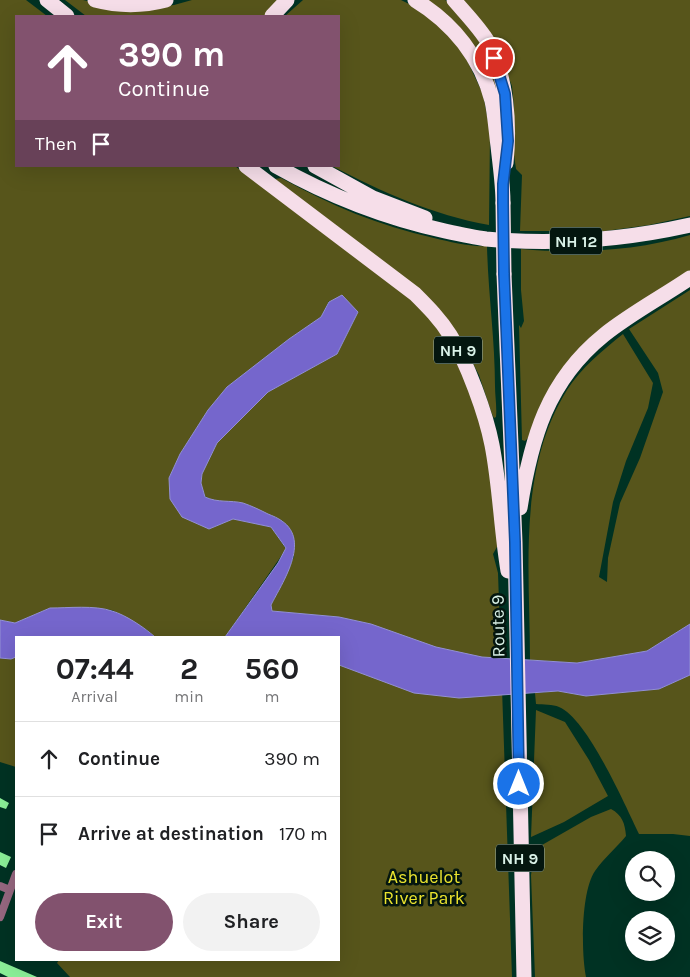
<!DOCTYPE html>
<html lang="en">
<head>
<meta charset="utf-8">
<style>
  body { margin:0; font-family:Karla,sans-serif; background:#f2f2f2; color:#202124; height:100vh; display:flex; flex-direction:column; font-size:19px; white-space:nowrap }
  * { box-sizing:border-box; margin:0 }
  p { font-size:16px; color:#757577 }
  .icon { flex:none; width:28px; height:28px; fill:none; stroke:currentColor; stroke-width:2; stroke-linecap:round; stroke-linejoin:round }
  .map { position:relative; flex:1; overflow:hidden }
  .panel { position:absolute; left:15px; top:636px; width:325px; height:325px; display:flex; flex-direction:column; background:#fff; border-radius:0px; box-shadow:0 5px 20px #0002 }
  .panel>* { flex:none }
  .hud { position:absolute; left:15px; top:15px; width:325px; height:152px; border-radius:0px; box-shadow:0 5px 20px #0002; background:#82526e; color:#fff; overflow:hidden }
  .tools { position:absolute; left:625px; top:851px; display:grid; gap:10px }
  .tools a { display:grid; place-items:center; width:50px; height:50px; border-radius:50%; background:#fff; box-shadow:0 5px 20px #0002; font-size:25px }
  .pin { position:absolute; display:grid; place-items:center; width:42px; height:42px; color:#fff; margin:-21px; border:2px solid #fff; border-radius:50%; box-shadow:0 1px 5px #0007 }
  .me { position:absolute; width:55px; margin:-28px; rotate:0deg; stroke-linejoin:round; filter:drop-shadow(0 0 4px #0008) }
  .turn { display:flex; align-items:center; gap:18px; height:105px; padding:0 20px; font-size:22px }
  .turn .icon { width:65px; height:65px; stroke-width:2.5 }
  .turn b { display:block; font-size:35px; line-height:42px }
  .then { display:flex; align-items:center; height:48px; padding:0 20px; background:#0003; gap:10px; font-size:19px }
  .eta { display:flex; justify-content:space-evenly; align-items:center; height:85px; text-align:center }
  .eta b { font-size:30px; font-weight:700; line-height:35px }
  .button { display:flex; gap:10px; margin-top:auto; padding:10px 20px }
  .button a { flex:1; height:58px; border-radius:30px; background:#82526e; color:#fff; font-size:20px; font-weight:700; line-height:58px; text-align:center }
  .button a+a { background:#f2f2f2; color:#202124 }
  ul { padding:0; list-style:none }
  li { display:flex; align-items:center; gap:15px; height:75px; padding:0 20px; border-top:1px solid #e0e0e0 }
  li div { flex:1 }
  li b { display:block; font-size:19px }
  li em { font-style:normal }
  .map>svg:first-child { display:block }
  .green { fill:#57551b }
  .water { fill:#7566cc; stroke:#9390d4 }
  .building { fill:#8aee97 }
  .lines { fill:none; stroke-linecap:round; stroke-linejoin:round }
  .street { stroke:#95677f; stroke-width:8 }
  .highway { stroke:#f6dee9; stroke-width:15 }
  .highway-bridge { stroke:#f6dee9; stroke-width:15 }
  .route-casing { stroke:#114b97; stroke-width:12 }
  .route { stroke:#1a73e8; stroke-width:9 }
  .labels { text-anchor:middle; stroke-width:5; stroke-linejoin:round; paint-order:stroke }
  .shield { fill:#04160f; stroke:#9ab0a7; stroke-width:1 }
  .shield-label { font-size:16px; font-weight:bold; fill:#daf2e8 }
  .street-label { font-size:18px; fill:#daf2e8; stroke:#04160f }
  .park-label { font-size:18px; fill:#eae32e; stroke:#04160f }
</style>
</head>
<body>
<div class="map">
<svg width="690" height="977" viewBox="0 0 690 977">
  <rect width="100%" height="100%" fill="#003223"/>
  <path class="green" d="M0 0H26L47 16H16V166H235L424 309 448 340 467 382 485 434 498 545 493 554 498 573 512 977H70L57 963 59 960H339V649L371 624 339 617 272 611 271 605 294 557 283 521 242 503 213 501 205 496 201 483 202 474 217 443 268 392 337 354 358 312 329 301 321 317 289 339 227 387 208 410 180 454 169 478 209 529 233 519 271 527 286 549 225 637H155L147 630 112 610 88 608H50L15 623 0 620Z
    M65 0H83L109 6 152 8 174 5 192 0H283L269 16H86Z
    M303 0H401L421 10 437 23 462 50 483 94 490 132 489 225C433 215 382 192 332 166H339V16H285Z
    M422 0H445L452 5 473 31 494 66 505 133 486 75Z
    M463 0H690V216L649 225 605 231H520L522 175 516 169 514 155V106L512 86 494 40Z
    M281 178C330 205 379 226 434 238 451 242 470 247 487 246 488 292 495 339 495 386 495 396 497 407 496 417L494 418 492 414 479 375 462 342 275 179Z
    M690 235V275L604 331 529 437 525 441 522 440 519 325 521 328 524 321 521 290V249C576 254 636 251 690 235Z
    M690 290V624L647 651 577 663 530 660C530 571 517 470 567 390 581 368 603 350 623 334L653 383 648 408 626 461 613 502 599 577 607 582 608 558 620 503 640 458 663 392 658 373 629 329Z
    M16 657V767L0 762V658L11 659Z
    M690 675V836L673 834H639C625 805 587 718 559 707 553 704 543 705 536 704L535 693 558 691 586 696 659 689Z
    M536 710 565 722 589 760 608 796 564 822 531 837Z
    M611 809C622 815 625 823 626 836 616 848 604 858 595 871 581 891 581 953 586 977H535L531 875 535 849 591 817Z"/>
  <path class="water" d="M342 295 358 312 337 354 268 392 217 443 202 474 201 483 205 497C218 503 230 500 243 503 252 506 260 510 268 514 273 516 278 518 282 521 311 541 282 583 271 605L272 611 339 617 371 624 436 647 482 657 577 663 647 651 690 624V675L659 689 586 696 558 691 459 698 414 693 339 665V638L225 637 278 563 286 548 271 527 233 519 209 529 182 517 170 499 169 478 180 454 208 410 227 387 289 339 321 317 329 302Z
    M50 608C68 608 95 605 112 611 126 615 145 628 155 637L16 638V657L11 659 0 658V620L15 623Z"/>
  <path class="building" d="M0 798 9 803 6 809 0 807Z
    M0 852 11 857 6 868 0 865Z
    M0 961 37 977H8L0 973Z"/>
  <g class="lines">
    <path class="street" d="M0 886 10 890
      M0 917 16 874"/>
    <path class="highway" d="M47 0 67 16
      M95 0C118 6 143 6 166 0
      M415 0C453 23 481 58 492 101 495 115 496 131 498 146 500 165 503 184 503 203
      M454 0C465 13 479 27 488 42 507 77 510 124 506 163
      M272 16 287 0
      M246 166 415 294C428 307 440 319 450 335 467 362 486 414 492 445 500 486 501 529 508 571
      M276 166C329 196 386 218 445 231 459 234 473 237 486 239 554 245 623 240 690 225
      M315 166 373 198 425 218
      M504 274 515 542 524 977
      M520 508C531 439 547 381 604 335 630 314 662 297 690 278"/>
    <path class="highway-bridge" d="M503 203 504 274"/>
  </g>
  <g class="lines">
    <g class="route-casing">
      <path id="route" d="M494 58 505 94 508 141 503 184V203L504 274 515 542 519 784"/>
    </g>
    <use href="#route" class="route"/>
  </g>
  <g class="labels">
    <g class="shield">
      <rect x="550" y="227.5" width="52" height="27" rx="4"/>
      <rect x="434" y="336.5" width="48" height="27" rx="4"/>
      <rect x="496" y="844.5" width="48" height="27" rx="4"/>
    </g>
    <g class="shield-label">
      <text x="576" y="247">NH 12</text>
      <text x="458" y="356">NH 9</text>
      <text x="520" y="864">NH 9</text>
    </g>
    <g class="street-label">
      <text transform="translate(498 626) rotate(-91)" y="6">Route 9</text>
    </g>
    <g class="park-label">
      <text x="424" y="883">Ashuelot<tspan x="424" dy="21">River Park</tspan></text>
    </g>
  </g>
</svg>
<div class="tools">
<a><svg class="icon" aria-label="search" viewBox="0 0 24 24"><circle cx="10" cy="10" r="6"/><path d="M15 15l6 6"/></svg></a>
<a><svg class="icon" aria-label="layers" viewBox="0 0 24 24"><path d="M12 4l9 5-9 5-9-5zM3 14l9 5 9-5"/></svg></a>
</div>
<div class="pin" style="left:494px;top:58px;background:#d93025"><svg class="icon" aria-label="arrive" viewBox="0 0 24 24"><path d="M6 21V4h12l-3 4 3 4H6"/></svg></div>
<svg class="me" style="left:519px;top:784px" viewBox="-20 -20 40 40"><circle r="17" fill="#1a73e8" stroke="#fff" stroke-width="3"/><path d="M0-11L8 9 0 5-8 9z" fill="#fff"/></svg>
<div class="hud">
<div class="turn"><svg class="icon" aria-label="ahead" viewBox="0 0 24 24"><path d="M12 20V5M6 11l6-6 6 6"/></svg><div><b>390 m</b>Continue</div></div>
<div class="then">Then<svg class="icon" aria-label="arrive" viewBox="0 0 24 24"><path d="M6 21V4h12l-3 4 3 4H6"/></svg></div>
</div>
<section class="panel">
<div class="eta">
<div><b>07:44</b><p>Arrival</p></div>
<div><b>2</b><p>min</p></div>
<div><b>560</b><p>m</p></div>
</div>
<ul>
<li><svg class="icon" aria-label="ahead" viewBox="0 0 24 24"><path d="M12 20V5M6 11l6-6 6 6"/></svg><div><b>Continue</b></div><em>390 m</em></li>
<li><svg class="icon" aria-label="arrive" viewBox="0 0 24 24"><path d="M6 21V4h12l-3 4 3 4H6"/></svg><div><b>Arrive at destination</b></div><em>170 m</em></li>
</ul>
<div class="button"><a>Exit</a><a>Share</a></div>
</section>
</div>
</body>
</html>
